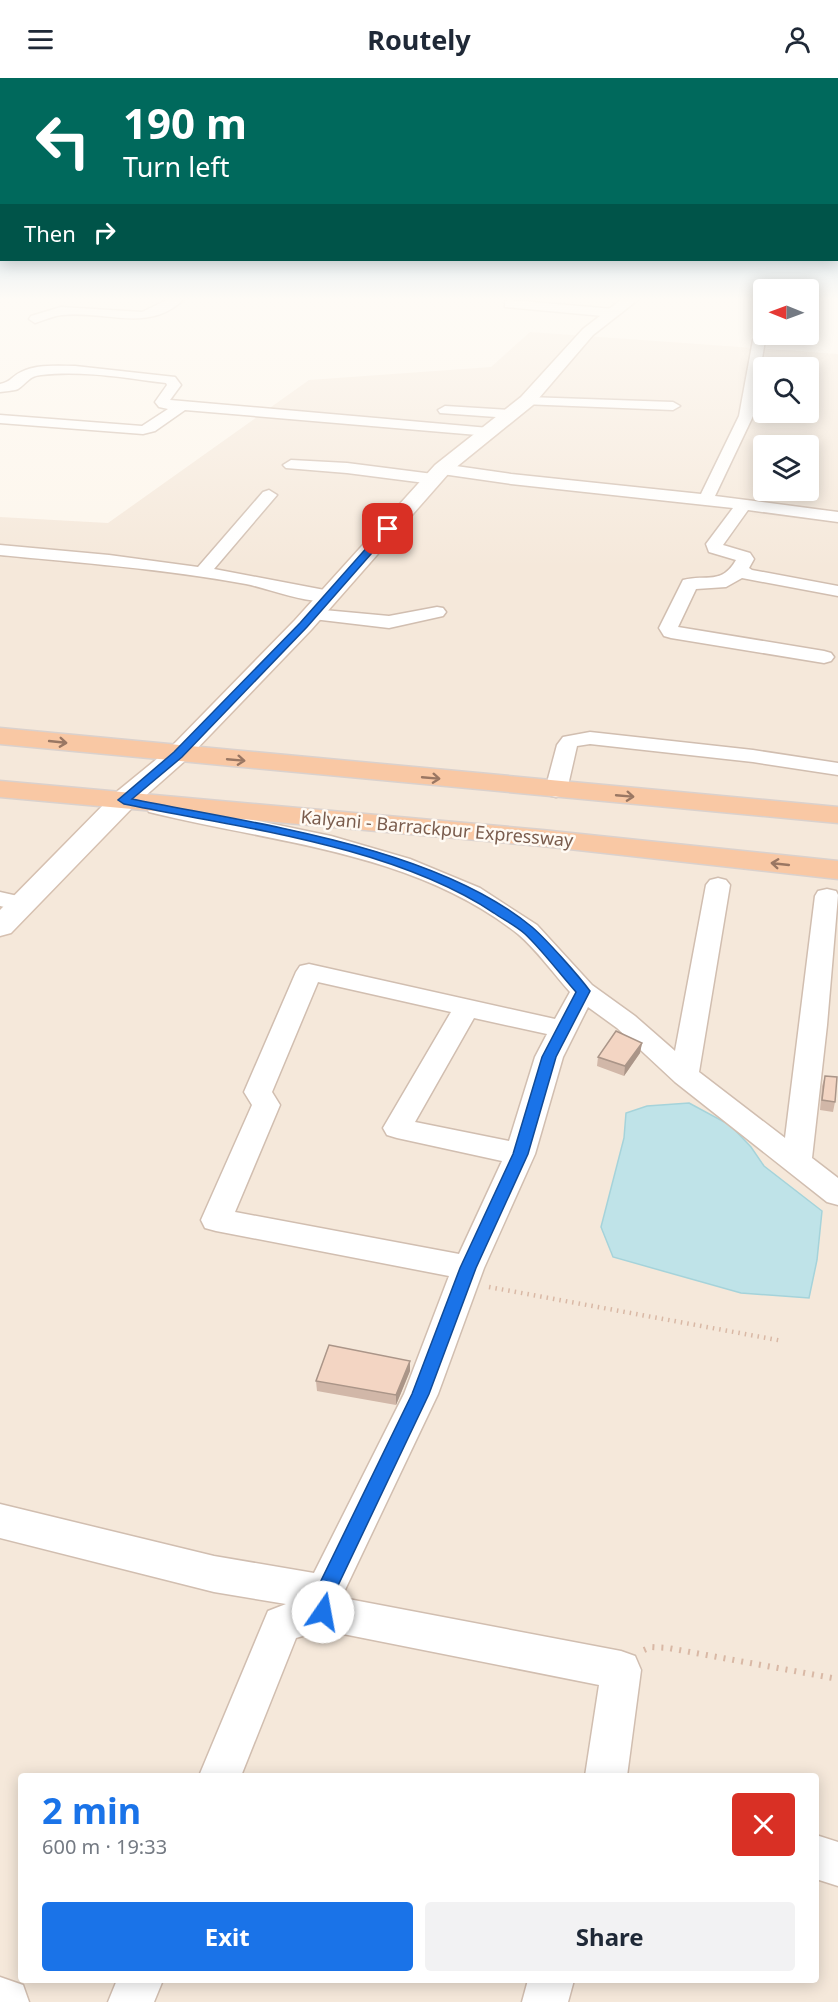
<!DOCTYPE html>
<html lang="en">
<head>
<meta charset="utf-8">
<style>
  body { margin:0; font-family:"Noto Sans",sans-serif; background:#f2f2f3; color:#1f2937; height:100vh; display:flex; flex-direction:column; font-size:22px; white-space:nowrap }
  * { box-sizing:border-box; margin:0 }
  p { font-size:20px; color:#747a83 }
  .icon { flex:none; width:33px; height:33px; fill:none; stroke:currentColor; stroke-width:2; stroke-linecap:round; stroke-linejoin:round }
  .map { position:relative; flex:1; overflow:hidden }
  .panel { position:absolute; left:18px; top:1695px; width:801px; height:210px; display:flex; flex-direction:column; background:#fff; border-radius:6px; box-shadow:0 3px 15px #0003 }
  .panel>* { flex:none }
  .guide { position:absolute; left:0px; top:0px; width:838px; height:183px; box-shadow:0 3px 15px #0003; background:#00695c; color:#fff; overflow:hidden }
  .needle { width:39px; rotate:271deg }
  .buttons { position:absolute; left:753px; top:201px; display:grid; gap:12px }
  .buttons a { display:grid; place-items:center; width:66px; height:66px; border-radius:6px; background:#fff; box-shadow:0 3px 15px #0003; font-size:30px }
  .pin { position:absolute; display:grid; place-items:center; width:51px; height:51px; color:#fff; margin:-26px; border-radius:12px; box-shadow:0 3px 9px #0006 }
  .me { position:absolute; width:66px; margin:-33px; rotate:12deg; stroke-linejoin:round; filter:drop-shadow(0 0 4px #0008) }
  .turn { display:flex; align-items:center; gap:21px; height:126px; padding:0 24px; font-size:27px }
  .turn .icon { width:78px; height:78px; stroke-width:2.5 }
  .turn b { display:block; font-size:42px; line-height:51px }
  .then { display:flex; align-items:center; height:57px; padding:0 24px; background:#0003; gap:12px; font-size:22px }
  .round { display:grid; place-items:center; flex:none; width:63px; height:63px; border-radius:6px; background:#f2f2f3 }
  .overview { display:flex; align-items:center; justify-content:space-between; height:102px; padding:0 24px }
  h1 { font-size:36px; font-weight:700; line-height:45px; color:#1a73e8 }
  .primary-button { display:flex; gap:12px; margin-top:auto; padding:12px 24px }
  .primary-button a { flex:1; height:69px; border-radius:6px; background:#1a73e8; color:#fff; font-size:24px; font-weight:700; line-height:69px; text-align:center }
  .primary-button a+a { background:#f2f2f3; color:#1f2937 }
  header { display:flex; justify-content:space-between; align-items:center; height:78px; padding:0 24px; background:#fff; font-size:27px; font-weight:700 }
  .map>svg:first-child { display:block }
  .residential { fill:#f5e8da; fill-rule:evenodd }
  .water { fill:#bfe3e8; stroke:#a5d3da; stroke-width:1.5 }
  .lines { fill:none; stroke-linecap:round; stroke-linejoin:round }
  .minor-casing { stroke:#d1beb0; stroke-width:3 }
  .secondary-casing { stroke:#d6c0b0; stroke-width:3 }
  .trunk-casing { stroke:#dad1cd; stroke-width:3 }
  .path-far1 { stroke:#d9b8a5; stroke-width:4.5; stroke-dasharray:1.5 5; stroke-linecap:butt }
  .path { stroke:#d9b8a5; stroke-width:6; stroke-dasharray:2 7; stroke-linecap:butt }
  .minor { fill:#fff; fill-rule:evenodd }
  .secondary { fill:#fff; fill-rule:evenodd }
  .trunk { fill:#f9c8a4; fill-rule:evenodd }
  .wall { fill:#d1b7a8 }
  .shaded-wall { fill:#aa9588 }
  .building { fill:#f3d5c3; stroke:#aa9588; stroke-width:1.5 }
  .oneway { stroke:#9a7763 }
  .route { fill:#1a73e8; stroke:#114b97; stroke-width:1.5 }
  .labels { text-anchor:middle; stroke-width:5; stroke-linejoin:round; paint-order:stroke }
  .street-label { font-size:18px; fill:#7a5c4d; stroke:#fffaf3 }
</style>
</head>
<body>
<header><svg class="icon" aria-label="menu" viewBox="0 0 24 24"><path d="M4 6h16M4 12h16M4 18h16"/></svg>Routely<svg class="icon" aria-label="person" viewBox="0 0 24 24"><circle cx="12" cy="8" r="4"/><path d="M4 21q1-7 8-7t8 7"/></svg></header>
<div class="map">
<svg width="838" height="1924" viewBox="0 0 838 1924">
  <rect width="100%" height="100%" fill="#fdf6ec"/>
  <path class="residential" d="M530 254 838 276V1924H0V439L108 445 309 302 491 289ZM764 290H808V334H764ZM764 368H808V412H764ZM21 1698H816V1902H21Z"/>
  <path class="water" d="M689 1025 730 1047 751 1069 764 1088 822 1133 817 1182 809 1220 741 1215 613 1179 601 1149 624 1060 626 1035 647 1028Z"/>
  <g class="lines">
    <g class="minor-casing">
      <path id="minor" d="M169 221H184C149 256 104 232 62 237 53 238 44 242 35 245L29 241 31 238 61 229 142 234Z
        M509 222 614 231 620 235 614 239 505 229V223Z
        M759 258 765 262 753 338 715 418 838 434V444L748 432 723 467 750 475 754 481 749 490 752 492 838 508V518L742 500 726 509 696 511 678 549 824 573 831 575 834 579 831 583 824 585 671 560 664 558 659 550 683 502C707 496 722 507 736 482L709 474 706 466 733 430 511 406 442 396 434 391 442 386 511 396 701 416 739 338 753 262Z
        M75 288 175 299 181 307 170 322 489 350 496 354 489 358 185 332 155 353 143 356 0 345V337L142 348 168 331 159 329 155 324 167 307 166 305C125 300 82 292 41 297 29 298 27 305 18 311 13 313 5 313 0 314V306C11 304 12 298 21 294 37 286 58 288 75 288Z
        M527 319 673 324 680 328 673 332 522 326 520 323 522 320Z
        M445 328 511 332 518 336 511 340 440 335 438 332Z
        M291 382 347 385 433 396 441 401 433 406 347 395 286 390 283 387Z
        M269 412 277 417 214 491 335 514 338 518 335 522C310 528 271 511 246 506 165 491 82 485 0 477V467L109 477 198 489 263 414Z
        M437 529 443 530 446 534 443 538 389 550 313 541 307 540 304 536 307 532 313 531 389 538Z
        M590 654 753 672 838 685V697L753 684 590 666 577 668 567 712 564 717 556 719 548 717 545 712 557 667 563 659Z
        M157 722 331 758 410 781 480 810 537 847 592 907 635 938 675 973 706 807 710 802 718 800 726 802 730 807 699 994 785 1060 815 818 818 813 827 811 836 813 838 817 827 947 812 1080 838 1100V1127L827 1124 675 1004 617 950 588 929 563 979 535 1076 484 1190 438 1316 343 1516V1520L621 1573 635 1578 641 1592 627 1698H585L599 1607 323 1552 296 1560 241 1698H199L268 1533 286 1526 214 1514 0 1460V1426L214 1478 314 1495 404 1316 449 1198 216 1153 205 1150 201 1142 252 1027 244 1014 296 894 300 888 309 886 555 941 570 914C553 895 537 872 518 856 412 773 274 765 149 734L146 729 149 724ZM318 904 451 934 383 1050 387 1057 397 1060 502 1083 459 1176 235 1134 280 1027 272 1014ZM474 940 547 956 535 979 509 1063 415 1044Z
        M0 814 31 821 34 826 31 831 22 833 0 828Z
        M816 1757 838 1764V1808L816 1801Z
        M0 1899 23 1907 29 1924H0Z
        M117 1902H163L154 1924H108Z
        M528 1902H574L568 1924H522Z"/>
    </g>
    <g class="secondary-casing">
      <path id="secondary" d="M622 221H639L593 257 533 327 449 395 311 552 187 681 134 728 11 855 0 858V832L114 716 169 671 295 542 435 387 521 319 583 251Z"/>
    </g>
    <g class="trunk-casing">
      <path id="trunk" d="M0 650 838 729V745L0 666Z
        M0 703 542 752 838 783V801L542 768 0 719Z"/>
    </g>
    <path class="path-far1" d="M489 1209 783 1263"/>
    <path class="path" d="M644 1572 651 1569 668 1570 838 1601"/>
    <use href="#minor" class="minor"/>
    <use href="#secondary" class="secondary"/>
    <use href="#trunk" class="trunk"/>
  </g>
  <path class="wall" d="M642 965 640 975 624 998 597 988 598 979Z
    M825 998 835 1024 833 1034 820 1032 822 1008Z
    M410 1283V1293L396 1327 317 1313 316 1303Z"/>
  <path class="shaded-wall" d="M642 965 640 975 624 998 625 988Z
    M410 1283V1293L396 1327V1317Z"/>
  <path class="building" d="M616 953 642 965 625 988 598 979Z
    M825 998 837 999 835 1024 822 1022Z
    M329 1267 410 1283 396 1317 316 1303Z"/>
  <defs><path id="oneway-shaft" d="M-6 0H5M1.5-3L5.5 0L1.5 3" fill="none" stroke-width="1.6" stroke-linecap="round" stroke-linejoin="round" transform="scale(1.5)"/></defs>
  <g class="oneway">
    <use href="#oneway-shaft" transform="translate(58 664) rotate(6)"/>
    <use href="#oneway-shaft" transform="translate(236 682) rotate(5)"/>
    <use href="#oneway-shaft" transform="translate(431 700) rotate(5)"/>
    <use href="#oneway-shaft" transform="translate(625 718) rotate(5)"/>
    <use href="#oneway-shaft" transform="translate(780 786) rotate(-174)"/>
  </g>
  <linearGradient id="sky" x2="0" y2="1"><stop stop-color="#97c7e8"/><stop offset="0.45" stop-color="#fefbf6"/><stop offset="1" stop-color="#fefbf6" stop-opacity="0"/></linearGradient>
  <rect width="838" height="491" fill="url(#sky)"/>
  <path class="route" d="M385 449 393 451 307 549 182 679 132 721C255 746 434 768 532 849 547 862 578 897 590 913L556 979 528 1076 476 1190 429 1316 334 1516 330 1541 323 1543 316 1541 313 1534 315 1515 412 1316 460 1190 513 1076 542 979 576 914C559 895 543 873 525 856 516 848 504 842 494 835 393 768 242 750 124 726L118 722 174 674 300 545Z"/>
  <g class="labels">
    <g class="street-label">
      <text transform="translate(437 751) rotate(5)" y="6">Kalyani - Barrackpur Expressway</text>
    </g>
  </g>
</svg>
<div class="buttons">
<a><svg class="needle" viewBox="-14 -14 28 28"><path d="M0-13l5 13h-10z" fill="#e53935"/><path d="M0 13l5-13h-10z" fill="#747a83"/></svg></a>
<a><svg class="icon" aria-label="search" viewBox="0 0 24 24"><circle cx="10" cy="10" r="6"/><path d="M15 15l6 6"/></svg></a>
<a><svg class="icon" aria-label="layers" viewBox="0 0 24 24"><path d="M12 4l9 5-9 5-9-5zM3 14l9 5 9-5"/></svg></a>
</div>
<div class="pin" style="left:388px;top:451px;background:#d93025"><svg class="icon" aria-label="arrive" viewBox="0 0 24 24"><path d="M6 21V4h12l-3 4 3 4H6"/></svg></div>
<svg class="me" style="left:323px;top:1534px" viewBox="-20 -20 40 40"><circle r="19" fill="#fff"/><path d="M0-13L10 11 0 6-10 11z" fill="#1a73e8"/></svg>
<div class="guide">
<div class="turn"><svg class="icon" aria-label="left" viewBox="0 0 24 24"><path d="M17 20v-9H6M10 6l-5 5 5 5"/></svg><div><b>190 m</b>Turn left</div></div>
<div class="then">Then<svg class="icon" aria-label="right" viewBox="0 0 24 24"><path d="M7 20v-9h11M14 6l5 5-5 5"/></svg></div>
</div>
<section class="panel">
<div class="overview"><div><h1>2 min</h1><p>600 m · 19:33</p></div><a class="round" style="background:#d93025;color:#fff"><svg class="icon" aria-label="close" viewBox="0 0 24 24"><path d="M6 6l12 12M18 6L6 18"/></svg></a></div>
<div class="primary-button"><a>Exit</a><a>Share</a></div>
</section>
</div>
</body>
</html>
